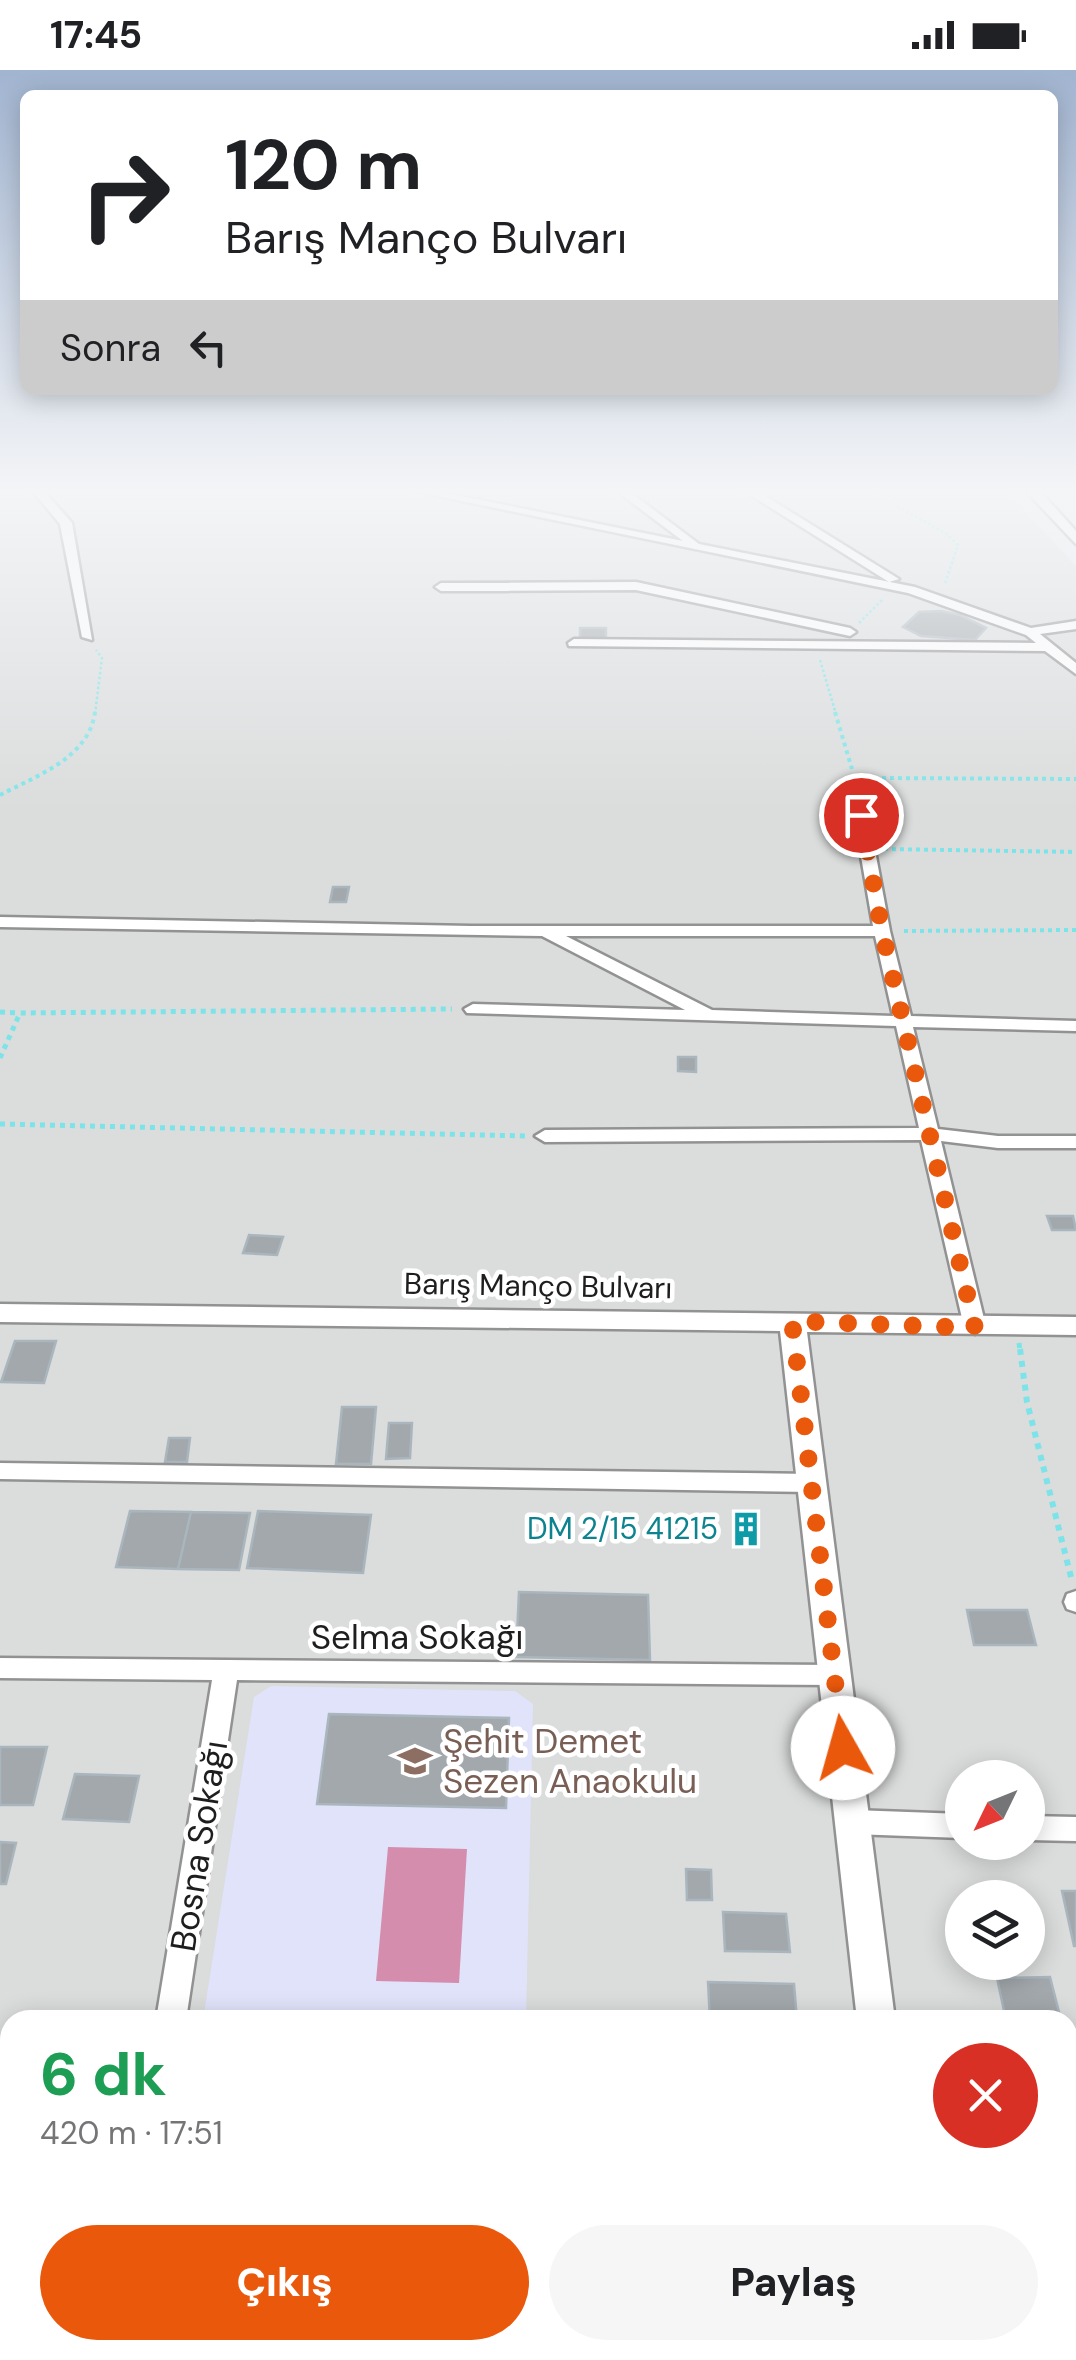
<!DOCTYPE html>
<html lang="tr">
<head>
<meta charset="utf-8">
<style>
  body { margin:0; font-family:"DM Sans",sans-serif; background:#f6f6f6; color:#202124; height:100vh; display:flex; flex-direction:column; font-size:38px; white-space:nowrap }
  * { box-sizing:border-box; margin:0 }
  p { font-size:32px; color:#757577 }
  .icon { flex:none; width:55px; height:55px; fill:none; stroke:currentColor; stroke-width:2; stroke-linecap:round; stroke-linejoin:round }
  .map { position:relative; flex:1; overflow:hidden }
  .side { position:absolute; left:0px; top:1940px; width:1078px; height:350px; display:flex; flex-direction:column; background:#fff; border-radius:30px 30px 0 0; box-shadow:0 5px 25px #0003 }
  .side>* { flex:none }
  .banner { position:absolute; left:20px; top:20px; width:1038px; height:305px; border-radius:15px; box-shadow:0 5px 25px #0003; background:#fff; color:#202124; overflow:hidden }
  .needle { width:65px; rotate:227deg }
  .tools { position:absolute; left:945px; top:1690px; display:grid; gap:20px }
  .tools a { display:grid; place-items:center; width:100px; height:100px; border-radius:50%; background:#fff; box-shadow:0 5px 25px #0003; font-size:50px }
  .pin { position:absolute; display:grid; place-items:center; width:85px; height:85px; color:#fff; margin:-42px; border:5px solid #fff; border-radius:50%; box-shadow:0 2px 10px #0007 }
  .me { position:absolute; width:110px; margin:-55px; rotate:353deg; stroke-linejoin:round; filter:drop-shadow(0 0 8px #0008) }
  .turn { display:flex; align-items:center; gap:35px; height:210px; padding:0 40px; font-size:45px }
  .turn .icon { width:130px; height:130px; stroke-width:2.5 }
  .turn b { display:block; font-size:70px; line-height:85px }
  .then { display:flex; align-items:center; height:95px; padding:0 40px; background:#0003; gap:20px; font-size:38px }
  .round { display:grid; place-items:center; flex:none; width:105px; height:105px; border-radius:52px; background:#f6f6f6 }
  .summary { display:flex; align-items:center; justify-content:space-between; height:170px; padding:0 40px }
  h1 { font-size:60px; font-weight:800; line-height:75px; color:#1e9e55 }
  .cta { display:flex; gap:20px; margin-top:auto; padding:20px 40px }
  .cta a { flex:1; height:115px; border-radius:60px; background:#ea580c; color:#fff; font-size:40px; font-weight:800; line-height:115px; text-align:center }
  .cta a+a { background:#f6f6f6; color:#202124 }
  .status { display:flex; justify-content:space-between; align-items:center; height:70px; padding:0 50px; background:#fff; direction:ltr }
  .status svg { height:28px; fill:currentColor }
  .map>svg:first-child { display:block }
  .residential { fill:#dbdcdc; fill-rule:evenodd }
  .education { fill:#e1e3fb }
  .pitch { fill:#d48dac }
  .building { fill:#a2a8ac; stroke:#aab6be; stroke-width:2.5 }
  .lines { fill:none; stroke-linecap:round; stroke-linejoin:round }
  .minor-casing { stroke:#929292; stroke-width:5 }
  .tertiary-casing { stroke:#929292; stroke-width:5 }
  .path-far3 { stroke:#7ce4e9; stroke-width:2.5; stroke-dasharray:2.5 2.5; stroke-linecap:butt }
  .path-far2 { stroke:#7ce4e9; stroke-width:4; stroke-dasharray:4 4; stroke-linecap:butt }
  .path-far1 { stroke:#7ce4e9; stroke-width:5; stroke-dasharray:5 5; stroke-linecap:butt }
  .path { stroke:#7ce4e9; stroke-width:6; stroke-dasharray:6 6; stroke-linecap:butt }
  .minor { fill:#fff; fill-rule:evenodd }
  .tertiary { fill:#fff; fill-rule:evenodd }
  .route { stroke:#ea580c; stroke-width:18; stroke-dasharray:0 32.4 }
  .labels { text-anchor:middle; stroke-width:9; stroke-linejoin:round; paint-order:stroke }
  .street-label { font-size:30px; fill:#1e1e1e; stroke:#fff }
  .culture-label { font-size:30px; fill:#0d838f; stroke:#fff; text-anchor:end }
  .near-street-label { font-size:35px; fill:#1e1e1e; stroke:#fff }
  .near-education-label { font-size:35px; fill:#785e54; stroke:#fff; text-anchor:start }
</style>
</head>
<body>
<div class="status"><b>17:45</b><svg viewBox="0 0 49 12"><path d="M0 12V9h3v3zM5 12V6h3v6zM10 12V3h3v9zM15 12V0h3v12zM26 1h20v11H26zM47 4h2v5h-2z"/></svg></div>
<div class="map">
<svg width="1076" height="2290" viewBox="0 0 1076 2290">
  <rect width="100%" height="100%" fill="#e6e9ee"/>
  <path class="residential" d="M0 419H1004L1076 496V2290H0ZM962 1708H1028V1772H962ZM962 1828H1028V1892H962ZM10 1950H1068V2280H10Z"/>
  <path class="education" d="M271 1616 515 1621 533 1634 526 1950H203L254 1627Z
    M152 2280H519V2290H150Z"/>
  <path class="pitch" d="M388 1777 467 1779 459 1913 376 1911Z"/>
  <path class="building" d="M941 541 960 545 986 558 975 570 921 566 903 557 919 542Z
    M580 558H606V571L580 570Z
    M333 817H349L346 832H330Z
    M678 987H696V1002L678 1001Z
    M1047 1146H1073L1076 1160H1052Z
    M249 1165 283 1167 277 1185 243 1183Z
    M15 1271H56L44 1313 1 1312Z
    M342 1337H376L371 1394H336Z
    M389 1353H412L410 1388 386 1389Z
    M169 1368H190L187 1392H165Z
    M130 1441 191 1442 178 1499 116 1497Z
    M258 1441 371 1445 363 1503 247 1498Z
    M191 1442 250 1443 239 1500 178 1499Z
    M739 1447H751L753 1470H740Z
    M519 1522 648 1525 650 1590 516 1587Z
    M967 1540H1027L1036 1575H974Z
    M329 1644 509 1648 506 1738 317 1734Z
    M0 1677H47L33 1735H0Z
    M75 1704 139 1706 129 1752 63 1749Z
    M0 1772 16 1773 6 1814H0Z
    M686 1799 711 1800 712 1830H687Z
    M1062 1821H1076V1876H1074Z
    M723 1842 786 1844 790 1882 725 1881Z
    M1050 1907 1061 1950H1006L997 1908Z
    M708 1912 794 1914 797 1950H710Z
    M0 2016H10V2129H0Z
    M1076 2054V2113H1068V2055Z
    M0 2206 10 2207V2280H55L53 2290H0Z
    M215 2280H471V2290H214Z
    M599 2280H701L702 2290H599Z
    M725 2280H828L829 2290H725Z"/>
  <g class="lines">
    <g class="minor-casing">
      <path id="minor" d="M31 419H42L72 453 92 570 82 567 60 454Z
        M404 419H426L683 471 614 419H626L699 474 915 517 1031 558 1076 551V559L1040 564 1076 593V604L1045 581 569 576 568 573 574 569 1036 573 1026 565 908 523Z
        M741 419H754L899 509 889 512Z
        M636 512 850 558 856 562 850 566 636 520 441 521 435 517 441 513Z
        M855 707 862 711 890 861 911 946 1076 951V961L913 957 938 1059 998 1066H1076V1078H998L941 1071 986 1257 975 1264 964 1257 921 1070 545 1072 535 1066 545 1060 919 1058 896 956 467 943 464 939 473 934 685 940 542 866 0 857V847L471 856H873L848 711ZM566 866H875L893 946 712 940Z
        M0 1393 811 1404 819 1407 823 1413 819 1419 811 1422 0 1409Z
        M1076 1521V1542L1067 1539 1064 1532 1067 1524Z
        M0 1588 834 1595 843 1598 847 1605 843 1612 834 1615 237 1610 186 1950H156L212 1610 0 1608Z
        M853 1740 962 1744V1768L853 1764 843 1760 839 1752 843 1744Z
        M1028 1746 1076 1747V1771L1028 1770Z
        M1068 1999H1076V2029H1068Z
        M1068 2252H1076V2286L1055 2280H1068Z
        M100 2280H134L133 2290H99Z
        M534 2280H568V2290H534Z"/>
    </g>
    <g class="tertiary-casing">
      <path id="tertiary" d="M1024 419H1038L1076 461V474Z
        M0 1234 1076 1247V1265L807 1262 895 1950H857L780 1261 0 1252Z
        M895 2280H937L940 2290H896Z"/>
    </g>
    <path class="path-far3" d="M867 419 947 464 958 475 945 513
      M859 553 883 529
      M820 590 836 644
      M95 644 102 588 96 580"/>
    <path class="path-far2" d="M835 642 852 699
      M874 708 1076 709
      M0 725C36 706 89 688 95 642
      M884 779 1076 782
      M904 861 1076 860"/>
    <path class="path-far1" d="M0 942 20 943
      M0 988 20 943 452 939
      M0 1054 527 1066
      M1019 1273 1020 1281"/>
    <path class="path" d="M1020 1279 1027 1332 1072 1511"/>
    <use href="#minor" class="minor"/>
    <use href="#tertiary" class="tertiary"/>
  </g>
  <linearGradient id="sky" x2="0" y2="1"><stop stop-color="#a1b4d0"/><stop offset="0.57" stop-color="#f4f5f7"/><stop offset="1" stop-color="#f4f5f7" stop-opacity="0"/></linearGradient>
  <rect width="1076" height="740" fill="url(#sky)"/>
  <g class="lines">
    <path class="route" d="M843 1678 792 1251 975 1258 882 861 861 745"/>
  </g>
  <defs>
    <g id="building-bare" transform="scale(2.7)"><path d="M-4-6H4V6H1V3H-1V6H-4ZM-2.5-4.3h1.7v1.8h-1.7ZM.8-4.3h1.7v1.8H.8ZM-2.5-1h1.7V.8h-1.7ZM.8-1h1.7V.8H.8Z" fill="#0f9aa8" stroke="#fff" stroke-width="2.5" paint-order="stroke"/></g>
    <g id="school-bare" transform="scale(2.7)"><path d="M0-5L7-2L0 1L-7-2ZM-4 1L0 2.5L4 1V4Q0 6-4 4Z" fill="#8d6e63" stroke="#fff" stroke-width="2.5" paint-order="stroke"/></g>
  </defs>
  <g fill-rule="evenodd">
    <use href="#building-bare" x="746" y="1459"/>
    <use href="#school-bare" x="415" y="1691"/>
  </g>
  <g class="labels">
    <g class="street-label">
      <text transform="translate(538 1216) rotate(1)" y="10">Barış Manço Bulvarı</text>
    </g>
    <g class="culture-label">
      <text x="718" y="1469">DM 2/15 41215</text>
    </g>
    <g class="near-street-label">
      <text x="417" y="1579">Selma Sokağı</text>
      <text transform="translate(199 1776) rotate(-81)" y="12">Bosna Sokağı</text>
    </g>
    <g class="near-education-label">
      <text x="443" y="1683">Şehit Demet<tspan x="443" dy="40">Sezen Anaokulu</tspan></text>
    </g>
  </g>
</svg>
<div class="tools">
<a><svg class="needle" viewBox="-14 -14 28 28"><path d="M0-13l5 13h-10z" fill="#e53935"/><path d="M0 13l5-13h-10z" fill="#757577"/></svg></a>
<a><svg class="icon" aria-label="layers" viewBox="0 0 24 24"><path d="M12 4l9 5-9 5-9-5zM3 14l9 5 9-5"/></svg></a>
</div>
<div class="pin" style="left:861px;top:745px;background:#d93025"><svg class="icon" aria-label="arrive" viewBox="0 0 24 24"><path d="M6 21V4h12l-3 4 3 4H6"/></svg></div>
<svg class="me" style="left:843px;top:1678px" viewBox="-20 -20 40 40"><circle r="19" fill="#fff"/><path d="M0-13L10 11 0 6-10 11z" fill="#ea580c"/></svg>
<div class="banner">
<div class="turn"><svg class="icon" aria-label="right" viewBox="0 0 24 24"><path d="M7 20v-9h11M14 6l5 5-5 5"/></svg><div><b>120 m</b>Barış Manço Bulvarı</div></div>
<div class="then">Sonra<svg class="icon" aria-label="left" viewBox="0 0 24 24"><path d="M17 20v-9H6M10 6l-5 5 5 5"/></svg></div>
</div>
<section class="side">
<div class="summary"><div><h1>6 dk</h1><p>420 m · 17:51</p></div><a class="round" style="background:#d93025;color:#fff"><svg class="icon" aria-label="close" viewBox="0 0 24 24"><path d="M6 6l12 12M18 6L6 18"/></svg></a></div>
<div class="cta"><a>Çıkış</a><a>Paylaş</a></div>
</section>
</div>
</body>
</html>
